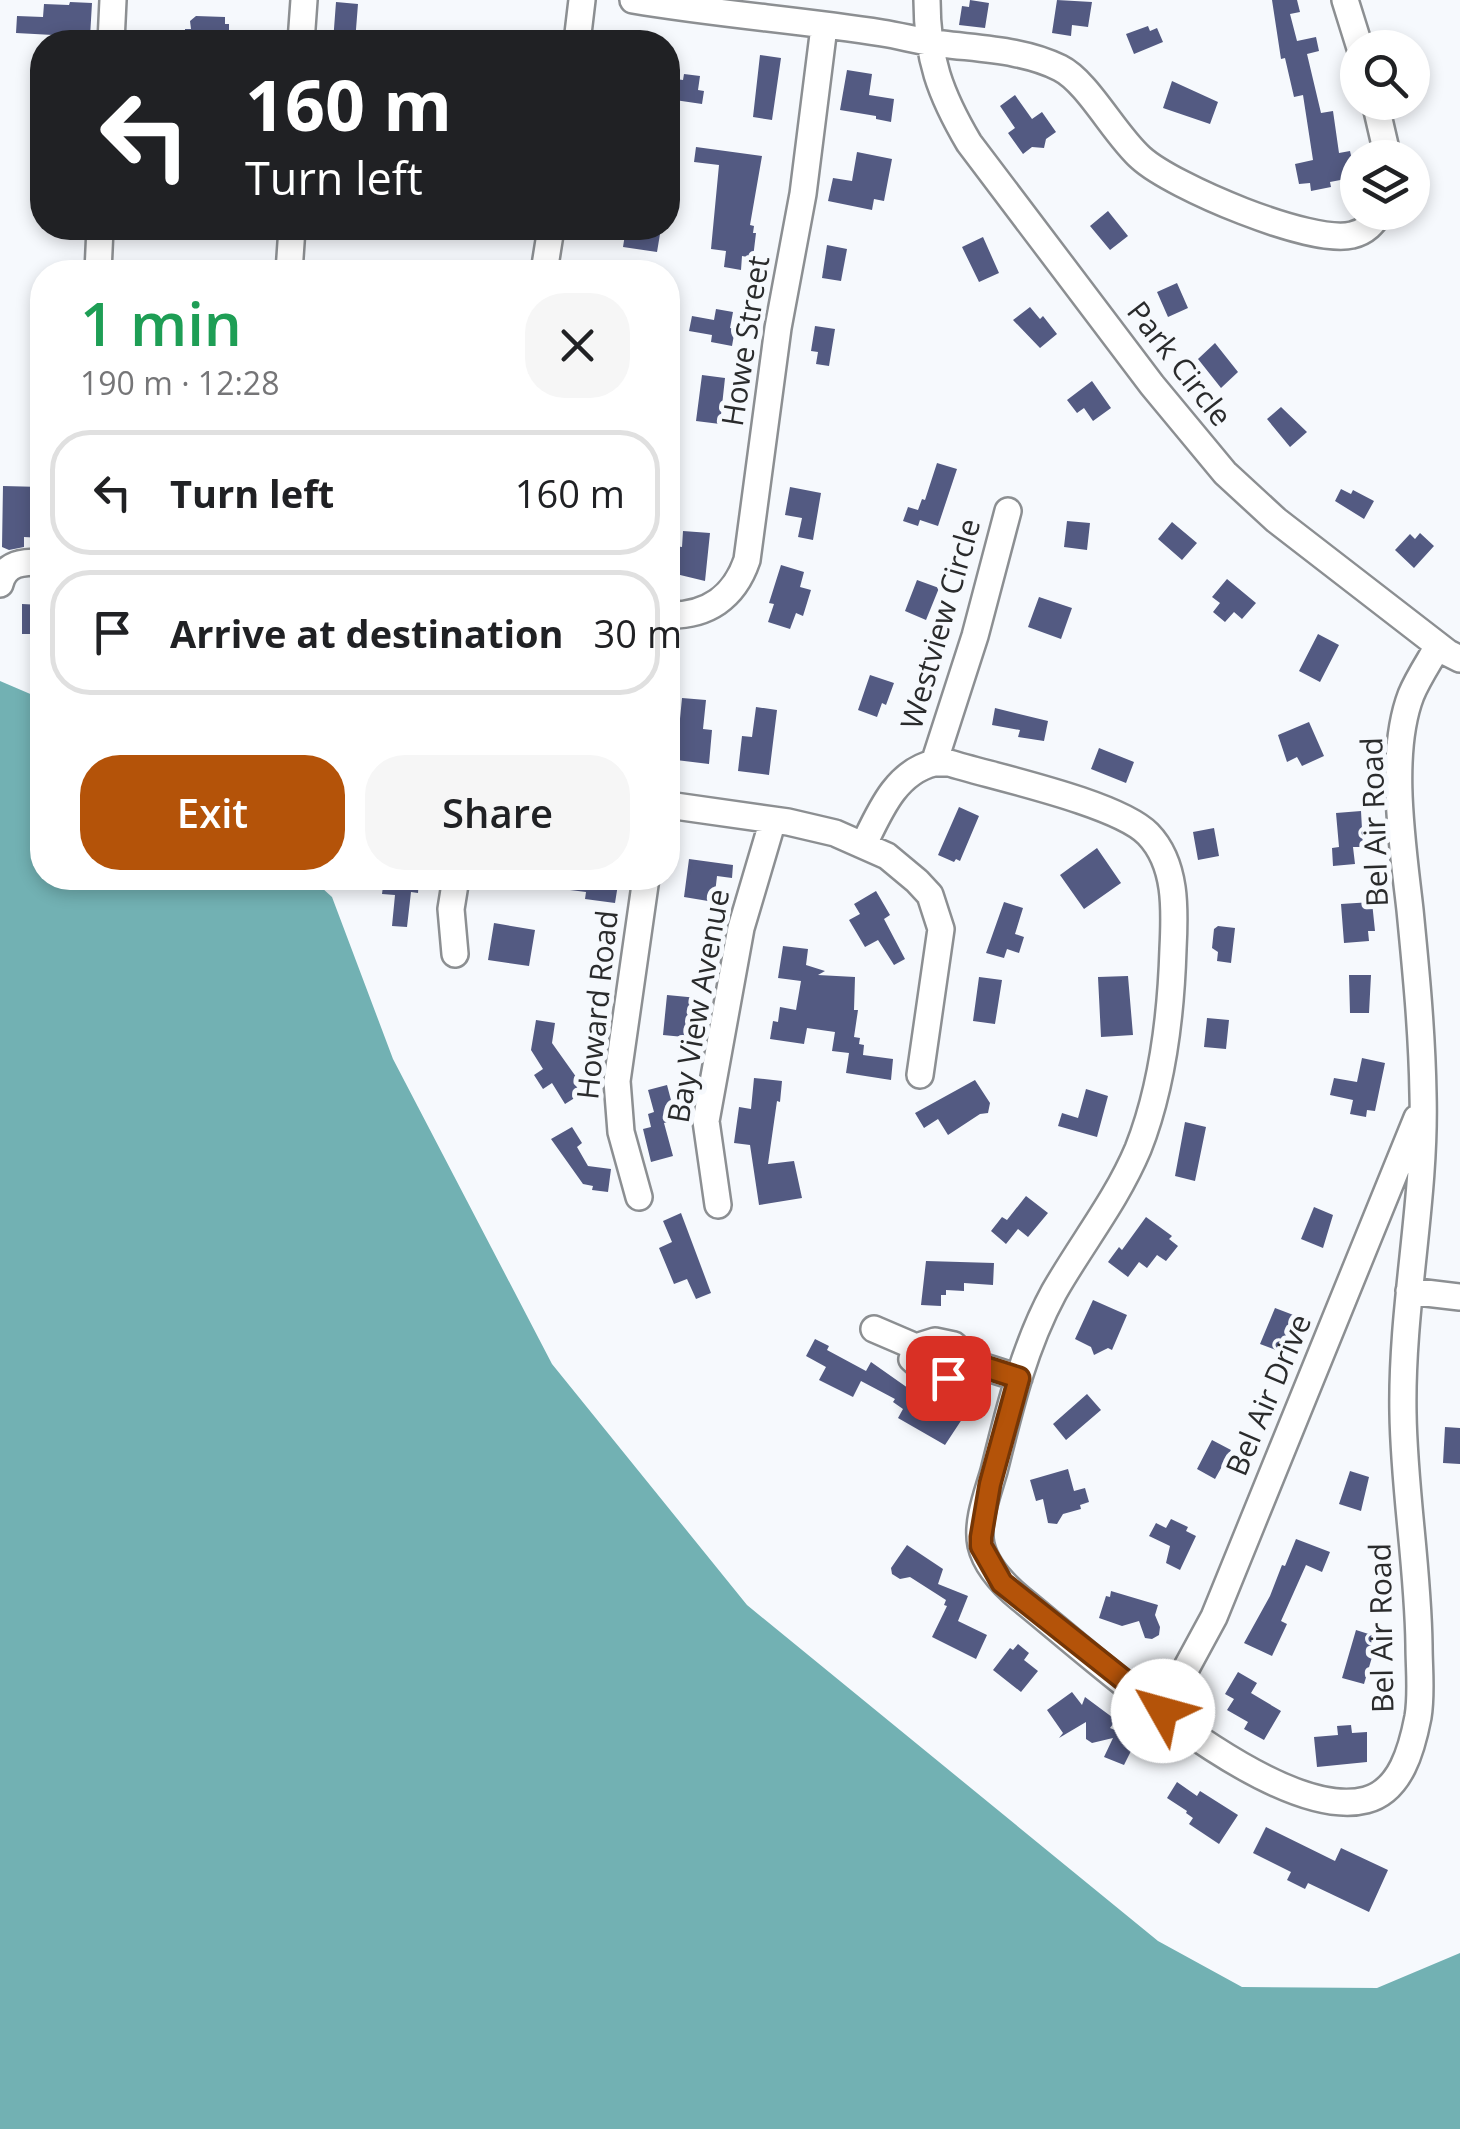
<!DOCTYPE html>
<html lang="en">
<head>
<meta charset="utf-8">
<style>
  body { margin:0; font-family:"Open Sans",sans-serif; background:#f6f6f6; color:#202124; height:100vh; display:flex; flex-direction:column; font-size:38px; white-space:nowrap }
  * { box-sizing:border-box; margin:0 }
  p { font-size:32px; color:#757577 }
  .icon { flex:none; width:55px; height:55px; fill:none; stroke:currentColor; stroke-width:2; stroke-linecap:round; stroke-linejoin:round }
  .map { position:relative; flex:1; overflow:hidden }
  .drawer { position:absolute; left:30px; top:260px; width:650px; height:630px; display:flex; flex-direction:column; background:#fff; border-radius:40px; box-shadow:0 5px 15px #0003 }
  .drawer>* { flex:none }
  .guide { position:absolute; left:30px; top:30px; width:650px; height:210px; border-radius:40px; box-shadow:0 5px 15px #0003; background:#202124; color:#fff; overflow:hidden }
  .controls { position:absolute; left:1340px; top:30px; display:grid; gap:20px }
  .controls a { display:grid; place-items:center; width:90px; height:90px; border-radius:50%; background:#fff; box-shadow:0 5px 15px #0003; font-size:50px }
  .pin { position:absolute; display:grid; place-items:center; width:85px; height:85px; color:#fff; margin:-42px; border-radius:20px; box-shadow:0 5px 15px #0006 }
  .me { position:absolute; width:110px; margin:-55px; rotate:308deg; stroke-linejoin:round; filter:drop-shadow(0 0 8px #0008) }
  .turn { display:flex; align-items:center; gap:35px; height:210px; padding:0 50px; font-size:45px }
  .turn .icon { width:130px; height:130px; stroke-width:2.5 }
  .turn b { display:block; font-size:70px; line-height:85px }
  .round { display:grid; place-items:center; flex:none; width:105px; height:105px; border-radius:40px; background:#f6f6f6 }
  .headline { display:flex; align-items:center; justify-content:space-between; height:170px; padding:0 50px }
  h1 { font-size:60px; font-weight:600; line-height:75px; color:#1e9e55 }
  .button { display:flex; gap:20px; margin-top:auto; padding:20px 50px }
  .button a { flex:1; height:115px; border-radius:40px; background:#b45309; color:#fff; font-size:40px; font-weight:600; line-height:115px; text-align:center }
  .button a+a { background:#f6f6f6; color:#202124 }
  ul { padding:0; list-style:none }
  li { display:flex; align-items:center; gap:30px; height:125px; margin:0 20px 15px; padding:0 30px; border:5px solid #e0e0e0; border-radius:40px }
  li div { flex:1 }
  li b { display:block; font-size:38px }
  li em { font-style:normal }
  .map>svg:first-child { display:block }
  .water { fill:#72b1b3 }
  .building { fill:#535a82 }
  .lines { fill:none; stroke-linecap:round; stroke-linejoin:round }
  .minor-casing { stroke:#8c8f92; stroke-width:30 }
  .minor { stroke:#fff; stroke-width:25 }
  .route-casing { stroke:#753606; stroke-width:25 }
  .route { stroke:#b45309; stroke-width:18 }
  .labels { text-anchor:middle; stroke-width:10; stroke-linejoin:round; paint-order:stroke }
  .street-label { font-size:30px; fill:#2a2b2c; stroke:#f6f9fd }
</style>
</head>
<body>
<div class="map">
<svg width="1460" height="2129" viewBox="0 0 1460 2129">
  <rect width="100%" height="100%" fill="#f6f9fd"/>
  <path class="water" d="M0 681 42 699V878H311L332 897 393 1059 552 1364 747 1605 1158 1941 1242 1987 1377 1988 1460 1953V2129H0Z"/>
  <path class="building" d="M970 0 989 3 985 28 959 25 962 6 969 7Z
    M1057 0 1092 2 1088 27 1072 25 1071 36 1052 33Z
    M1272 0H1297L1300 12 1290 14 1297 41 1316 37 1319 51 1307 54 1321 113 1333 111 1339 153 1350 151 1356 177 1330 182 1331 187 1311 191 1310 183 1299 184 1295 164 1313 160 1303 95 1294 97 1285 58 1281 59Z
    M70 2 92 3 90 37 16 33 17 16 43 17 44 4 69 5Z
    M336 2 358 4 355 42H333Z
    M196 16 225 17V24H229V42H185V29H191L190 21Z
    M1148 26 1150 31 1157 28 1163 42 1134 54 1126 34Z
    M760 55 781 58 772 120 753 117Z
    M847 70 872 74 869 95 894 99 891 122 876 119V116L840 110Z
    M684 74 700 76 698 90 704 91 702 104 668 99V78L683 80Z
    M1172 81 1218 102 1210 124 1163 108Z
    M1015 95 1032 119 1042 112 1056 132 1046 139 1044 148 1032 147 1023 154 1008 133 1015 128 1000 106Z
    M696 147 762 156 750 225 754 226 753 233H756L753 258 742 256 741 270 724 267 726 251 711 249 719 165 694 162Z
    M857 152 892 159 884 201 874 199 872 210 828 201 833 178 852 181Z
    M1108 211 1128 236 1110 250 1090 226Z
    M626 228H661L657 252 623 247Z
    M983 237 999 273 979 282 962 247Z
    M827 245 847 249 841 281 822 278Z
    M1177 283 1188 308 1168 317 1157 292Z
    M1030 307 1040 319 1043 316 1057 334 1040 348 1013 320Z
    M716 309 733 312 730 328 735 329 732 346 711 342 712 335 689 331 692 316 714 320Z
    M815 326 835 329 829 366 816 364 818 352 811 351Z
    M1215 343 1238 372 1221 388 1198 359Z
    M702 375 725 378 720 424 696 421Z
    M1092 381 1111 408 1093 421 1084 408 1077 413 1067 400Z
    M1281 407 1307 432 1290 447 1267 419Z
    M937 463 957 469 938 526 920 520 918 526 903 521 908 507 918 510 922 499 925 500Z
    M3 486 42 487V538L24 537V547L9 550 2 547Z
    M790 487 821 493 813 540 798 537 802 518 785 515Z
    M1341 489 1351 494 1353 490 1374 501 1364 519 1335 501Z
    M1067 521 1090 523 1087 550 1064 547Z
    M1172 522 1197 543 1182 560 1158 539Z
    M683 531 710 533 705 581 676 574 677 566 668 565V545L682 547Z
    M1420 533 1434 546 1414 568 1395 550 1410 534 1415 539Z
    M781 565 804 572 800 587 811 590 803 616 796 613 790 629 768 622 774 604 769 603Z
    M1227 579 1256 603 1242 619 1234 612 1225 622 1213 612 1220 603 1212 597Z
    M917 580 939 588 926 620 905 611Z
    M1039 597 1072 608 1061 639 1028 627Z
    M22 604 42 605V634H22Z
    M1318 634 1339 645 1320 682 1299 671Z
    M870 675 894 683 886 705 882 703 877 717 858 710Z
    M682 698 706 700 703 729 712 730 709 764 676 760Z
    M756 707 777 710 769 775 738 771 742 736 752 737Z
    M995 708 1048 721 1044 741 1018 737 1020 730 992 725Z
    M1309 722 1324 756 1302 766 1297 757 1287 762 1278 735Z
    M1099 748 1134 762 1126 783 1091 769Z
    M959 807 979 816 960 861 956 859 954 862 938 855Z
    M1361 811 1363 847H1353L1355 864 1333 866 1332 848 1339 847 1336 813Z
    M1214 828 1219 856 1198 860 1193 832Z
    M1097 848 1121 883 1084 909 1060 875Z
    M689 859 733 865 732 878 717 876 714 902 684 897Z
    M384 878H419L418 893 411 892 407 927 392 926 395 895 382 894Z
    M572 878H619L615 903 585 899 586 892 570 890Z
    M876 891 890 915 884 919 905 959 894 965 878 940 865 947 849 920 860 914 854 904Z
    M1004 902 1023 908 1015 934 1024 937 1019 953 1007 949 1004 958 986 953Z
    M1372 902 1375 931H1368L1369 941 1344 943 1341 904Z
    M494 923 535 930 529 966 488 960Z
    M1218 926 1235 928 1231 963 1217 961 1218 952 1212 948 1214 929Z
    M783 946 808 949 806 965 825 971 818 975 855 977 854 1010H858L854 1037 860 1038 859 1044 864 1045 863 1055 893 1059 891 1080 846 1073 849 1053 832 1051 835 1032 807 1028 804 1044 770 1039 773 1021 778 1022 780 1007 796 1010 801 981 778 978Z
    M1349 975H1371L1369 1013H1350Z
    M1128 976 1133 1035 1101 1037 1098 977Z
    M979 977 1002 980 995 1024 973 1021Z
    M667 995 698 998 694 1038 663 1035Z
    M1207 1018 1229 1020 1226 1049 1204 1047Z
    M536 1020 555 1023 552 1043 579 1081 575 1084 581 1094 565 1104 552 1083 543 1089 534 1075 543 1069 531 1050Z
    M1362 1058 1385 1063 1375 1111 1367 1110 1366 1117 1350 1114 1353 1100 1330 1095 1334 1078 1357 1082Z
    M754 1078 782 1081 780 1102 777 1101 768 1164 794 1161 802 1198 759 1205 750 1145 734 1143 739 1107 751 1109Z
    M975 1080 990 1103 988 1113 980 1114 948 1135 938 1119 924 1128 915 1113Z
    M667 1085 676 1119 664 1123 673 1156 651 1162 643 1129 651 1127 648 1114 654 1112 648 1090Z
    M1086 1089 1108 1096 1097 1137 1058 1126 1062 1113 1078 1118Z
    M1185 1122 1206 1127 1195 1181 1175 1176Z
    M572 1127 582 1143 577 1147 588 1166 611 1169 608 1192 592 1190 593 1186 583 1184 551 1139Z
    M1026 1196 1048 1213 1028 1237 1018 1229 1006 1244 991 1231 1002 1217 1007 1220Z
    M1314 1207 1333 1215 1323 1248 1301 1239Z
    M681 1213 711 1293 696 1299 687 1279 674 1284 659 1248 672 1242 663 1221Z
    M1146 1217 1172 1236 1169 1239 1178 1246 1166 1261 1157 1255 1147 1268 1139 1262 1128 1277 1108 1262 1119 1247 1122 1250Z
    M926 1261 994 1263 993 1285 964 1283V1291L946 1290V1295H941V1306L921 1305Z
    M1093 1300 1127 1315 1112 1350 1108 1348 1094 1355 1091 1347 1075 1339Z
    M1275 1308 1296 1316 1281 1352 1260 1344Z
    M815 1339 829 1346 827 1350 866 1371 871 1362 915 1393 918 1389 946 1407 955 1393 972 1404 945 1445 898 1418 903 1409 893 1402 895 1399 861 1381 853 1397 819 1380 826 1367 806 1356Z
    M1087 1394 1101 1410 1066 1440 1053 1424Z
    M1445 1427 1460 1428V1464L1443 1463Z
    M1212 1440 1231 1450 1215 1479 1197 1469Z
    M1068 1469 1074 1491 1085 1488 1089 1502 1080 1505 1081 1509 1063 1514 1057 1524 1048 1523 1043 1499 1036 1501 1030 1480Z
    M1350 1471 1369 1477 1361 1511 1339 1504Z
    M1171 1519 1188 1527 1186 1531 1196 1536 1180 1570 1166 1563 1170 1546 1149 1536 1156 1523 1166 1528Z
    M1296 1539 1330 1552 1322 1572 1306 1565 1281 1621 1287 1624 1272 1656 1244 1643 1270 1596 1282 1565 1285 1566Z
    M907 1545 943 1569 938 1584 968 1596 958 1621 987 1635 976 1659 932 1637 947 1606 944 1605 946 1600 910 1577 900 1579 892 1574 891 1568Z
    M1111 1591 1158 1605 1155 1615 1160 1627 1159 1635 1152 1639 1145 1638 1139 1621 1122 1626 1099 1618 1106 1596 1110 1597Z
    M1356 1630 1378 1637 1364 1684 1342 1678Z
    M1018 1644 1029 1653 1024 1660 1038 1671 1021 1692 993 1670 1010 1648 1013 1650Z
    M1238 1672 1257 1683 1251 1693 1281 1711 1264 1740 1244 1729 1248 1722 1227 1710 1234 1699 1225 1694Z
    M1072 1692 1082 1705 1085 1697 1116 1720 1110 1728 1137 1739 1124 1765 1104 1757 1113 1738 1092 1743 1086 1739V1722L1059 1738 1063 1733 1047 1710Z
    M1351 1725 1352 1733 1367 1732V1762L1317 1767 1314 1737 1338 1735 1337 1726Z
    M1177 1782 1197 1796 1200 1791 1238 1815 1219 1844 1189 1824 1193 1818 1186 1813 1187 1811 1167 1798Z
    M1266 1827 1335 1861 1341 1848 1388 1870 1369 1912 1308 1883 1305 1889 1287 1880 1291 1872 1253 1853Z"/>
  <g class="lines">
    <g class="minor-casing">
      <path id="minor" d="M633 0C715 14 799 20 882 33 902 36 922 42 942 44 981 49 1024 50 1060 68 1088 82 1114 134 1141 158 1173 187 1311 245 1352 235 1366 232 1373 223 1381 212
        M927 0C927 58 940 94 969 143L1152 385 1225 473 1276 520 1448 653 1460 659
        M1345 0 1360 48
        M111 42 113 0
        M301 42 304 0
        M577 42 582 0
        M1375 102 1388 158
        M98 272 100 228
        M289 272 292 228
        M544 272 551 228
        M0 584C5 562 24 562 42 562
        M668 615C707 616 734 598 747 560L778 328 803 194 824 27
        M934 763H949C995 777 1118 803 1148 834 1177 864 1175 910 1173 949 1171 1015 1163 1086 1138 1149 1116 1201 1082 1243 1054 1292 1024 1347 1009 1410 994 1471 988 1492 976 1522 981 1545 986 1567 1004 1585 1021 1599 1091 1655 1274 1824 1366 1800 1401 1791 1412 1748 1418 1717 1422 1693 1419 1669 1419 1645 1418 1567 1404 1490 1403 1413 1401 1306 1426 1200 1423 1094 1422 1032 1416 971 1410 910 1403 847 1388 755 1411 695 1418 678 1429 662 1438 646
        M668 805 788 822 835 833 887 856 917 881 930 895 941 929 920 1075
        M864 844C880 811 896 772 934 763L975 636 1008 511
        M455 954 451 909 456 878
        M639 1197 621 1132 617 1081 646 878
        M718 1205 706 1121 741 928 773 820
        M1409 1291 1460 1297
        M874 1329 916 1347
        M972 1363 966 1370 948 1378 923 1369 912 1359 916 1347 935 1341 954 1345 972 1363 1019 1378
        M1163 1711 1214 1617 1417 1118"/>
    </g>
    <use href="#minor" class="minor"/>
  </g>
  <g class="lines">
    <g class="route-casing">
      <path id="route" d="M948 1378 966 1370 972 1363 1019 1378 990 1484 981 1537V1546L1002 1583 1163 1711"/>
    </g>
    <use href="#route" class="route"/>
  </g>
  <g class="labels">
    <g class="street-label">
      <text transform="translate(746 341) rotate(-81)" y="10">Howe Street</text>
      <text transform="translate(1179 364) rotate(52)" y="10">Park Circle</text>
      <text transform="translate(941 624) rotate(-74)" y="10">Westview Circle</text>
      <text transform="translate(1375 822) rotate(-92)" y="10">Bel Air Road</text>
      <text transform="translate(598 1005) rotate(-84)" y="10">Howard Road</text>
      <text transform="translate(699 1006) rotate(-80)" y="10">Bay View Avenue</text>
      <text transform="translate(1269 1395) rotate(-67)" y="10">Bel Air Drive</text>
      <text transform="translate(1382 1628) rotate(-91)" y="10">Bel Air Road</text>
    </g>
  </g>
</svg>
<div class="controls">
<a><svg class="icon" aria-label="search" viewBox="0 0 24 24"><circle cx="10" cy="10" r="6"/><path d="M15 15l6 6"/></svg></a>
<a><svg class="icon" aria-label="layers" viewBox="0 0 24 24"><path d="M12 4l9 5-9 5-9-5zM3 14l9 5 9-5"/></svg></a>
</div>
<div class="pin" style="left:948px;top:1378px;background:#d93025"><svg class="icon" aria-label="arrive" viewBox="0 0 24 24"><path d="M6 21V4h12l-3 4 3 4H6"/></svg></div>
<svg class="me" style="left:1163px;top:1711px" viewBox="-20 -20 40 40"><circle r="19" fill="#fff"/><path d="M0-13L10 11 0 6-10 11z" fill="#b45309"/></svg>
<div class="guide">
<div class="turn"><svg class="icon" aria-label="left" viewBox="0 0 24 24"><path d="M17 20v-9H6M10 6l-5 5 5 5"/></svg><div><b>160 m</b>Turn left</div></div>
</div>
<section class="drawer">
<div class="headline"><div><h1>1 min</h1><p>190 m · 12:28</p></div><a class="round"><svg class="icon" aria-label="close" viewBox="0 0 24 24"><path d="M6 6l12 12M18 6L6 18"/></svg></a></div>
<ul>
<li><svg class="icon" aria-label="left" viewBox="0 0 24 24"><path d="M17 20v-9H6M10 6l-5 5 5 5"/></svg><div><b>Turn left</b></div><em>160 m</em></li>
<li><svg class="icon" aria-label="arrive" viewBox="0 0 24 24"><path d="M6 21V4h12l-3 4 3 4H6"/></svg><div><b>Arrive at destination</b></div><em>30 m</em></li>
</ul>
<div class="button"><a>Exit</a><a>Share</a></div>
</section>
</div>
</body>
</html>
